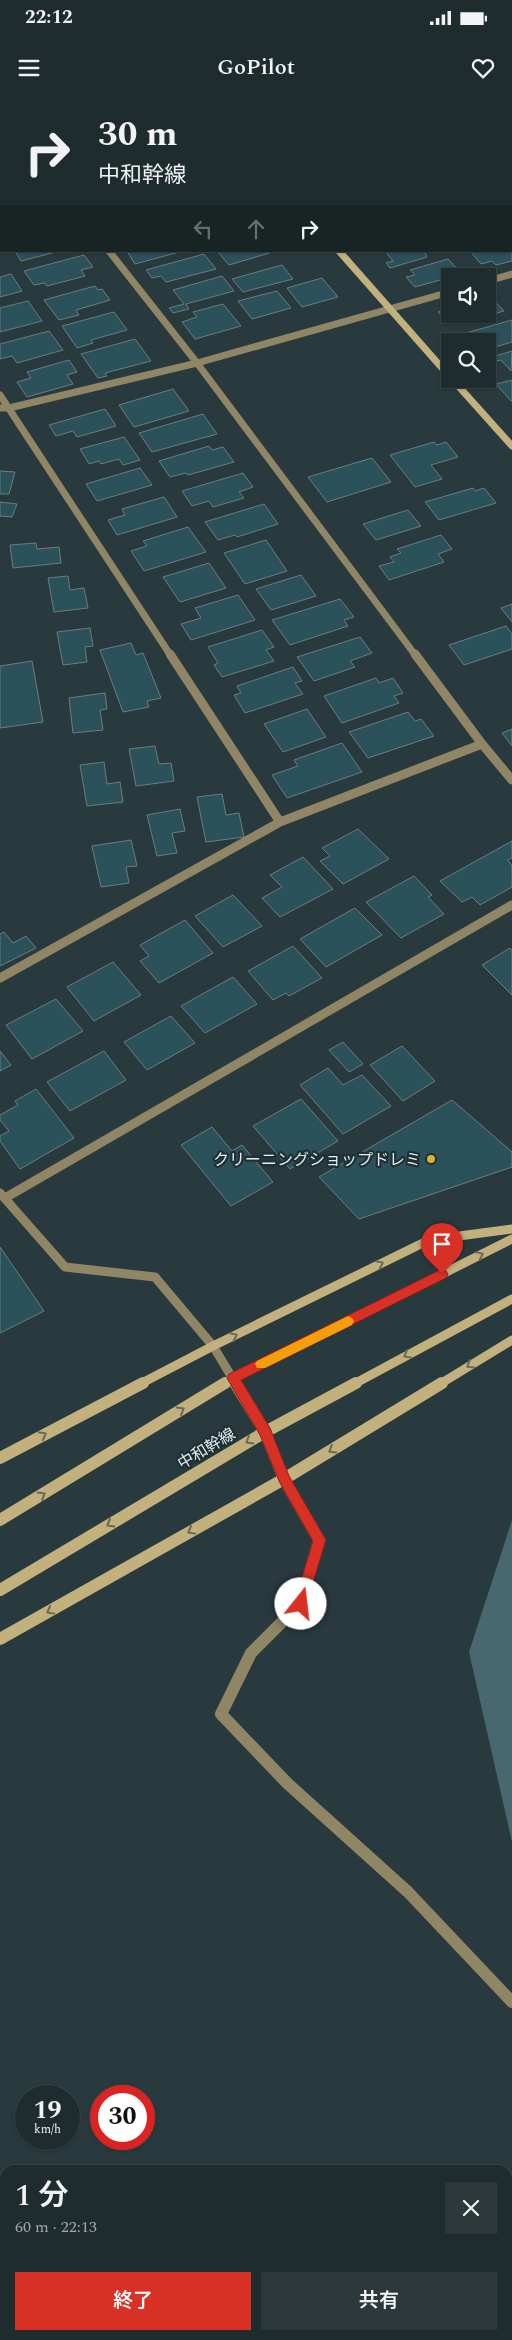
<!DOCTYPE html>
<html lang="ja">
<head>
<meta charset="utf-8">
<style>
  body { margin:0; font-family:Spectral,"Noto Sans JP",serif; background:#2c383a; color:#f1f3f6; height:100vh; display:flex; flex-direction:column; font-size:19px; white-space:nowrap }
  * { box-sizing:border-box; margin:0 }
  p { font-size:16px; color:#a1a7aa }
  .icon { flex:none; width:28px; height:28px; fill:none; stroke:currentColor; stroke-width:2; stroke-linecap:round; stroke-linejoin:round }
  .map { position:relative; flex:1; overflow:hidden }
  .sheet { position:absolute; left:0px; top:2065px; width:512px; height:175px; display:flex; flex-direction:column; background:#1f2c2e; border-radius:15px 15px 0 0; box-shadow:0 1px 4px #0004,0 0 0 1px #3c484a }
  .sheet>* { flex:none }
  .hud { position:absolute; left:0px; top:0px; width:512px; height:152px; box-shadow:0 1px 4px #0004,0 0 0 1px #3c484a; background:#1f2c2e; color:#f1f3f6; overflow:hidden }
  .buttons { position:absolute; left:441px; top:168px; display:grid; gap:10px }
  .buttons a { display:grid; place-items:center; width:55px; height:55px; border-radius:0px; background:#1f2c2e; box-shadow:0 1px 4px #0004,0 0 0 1px #3c484a; font-size:25px }
  .speed { position:absolute; left:15px; top:1985px; display:flex; gap:10px; font-size:25px; font-weight:700; text-align:center }
  .speed>* { display:grid; place-content:center; width:65px; height:65px; border-radius:50%; background:#1f2c2e; box-shadow:0 1px 4px #0004,0 0 0 1px #3c484a; line-height:1 }
  .speed small { font-size:12px; font-weight:400 }
  .speed .limit { border:8px solid #d22; background:#fff; color:#111 }
  .pin { position:absolute; display:grid; place-items:center; width:42px; height:42px; color:#fff; margin:-51px -21px; border-radius:50% 50% 50% 0; rotate:-45deg; box-shadow:0 0 5px #0007 }
  .pin .icon { rotate:45deg }
  .me { position:absolute; width:55px; margin:-28px; rotate:16deg; stroke-linejoin:round; filter:drop-shadow(0 0 4px #0008) }
  .turn { display:flex; align-items:center; gap:18px; height:105px; padding:0 15px; font-size:22px }
  .turn .icon { width:65px; height:65px; stroke-width:2.5 }
  .turn b { display:block; font-size:35px; line-height:42px }
  .lanes { display:flex; align-items:center; height:48px; padding:0 15px; background:#0003; justify-content:center; gap:25px; direction:ltr }
  .lanes .off { opacity:.35 }
  .round { display:grid; place-items:center; flex:none; width:52px; height:52px; border-radius:0px; background:#2c383a }
  .summary { display:flex; align-items:center; justify-content:space-between; height:85px; padding:0 15px }
  h1 { font-size:30px; font-weight:600; line-height:38px }
  .action { display:flex; gap:10px; margin-top:auto; padding:10px 15px }
  .action a { flex:1; height:58px; border-radius:0px; background:#d93025; color:#fff; font-size:20px; font-weight:600; line-height:58px; text-align:center }
  .action a+a { background:#2c383a; color:#f1f3f6 }
  .status { display:flex; justify-content:space-between; align-items:center; height:35px; padding:0 25px; background:#1f2c2e; direction:ltr }
  .status svg { height:14px; fill:currentColor }
  header { display:flex; justify-content:space-between; align-items:center; height:65px; padding:0 15px; background:#1f2c2e; font-size:22px; font-weight:600 }
  .map>svg:first-child { display:block }
  .green { fill:#48676f }
  .building { fill:#2b515b; stroke:#6b7d82 }
  .lines { fill:none; stroke-linecap:round; stroke-linejoin:round }
  .street-far2 { stroke:#908565; stroke-width:7 }
  .street-far1 { stroke:#908565; stroke-width:9 }
  .street { stroke:#908565; stroke-width:12 }
  .secondary-far2 { stroke:#c3b17d; stroke-width:7 }
  .secondary-far1 { stroke:#c3b17d; stroke-width:9 }
  .secondary { stroke:#c3b17d; stroke-width:12 }
  .oneway { stroke:#696a55 }
  .route { fill:#d93025; stroke:#8d1f18 }
  .slow { fill:#f59e0b }
  .poi-dot { fill:#d9b334; stroke:#1f3034; stroke-width:2 }
  .labels { text-anchor:middle; stroke-width:4.5; stroke-linejoin:round; paint-order:stroke }
  .poi-label { font-size:16px; fill:#e2ecef; stroke:#1f3034; text-anchor:end }
  .street-label { font-size:16px; fill:#e2ecef; stroke:#1f3034 }
</style>
</head>
<body>
<div class="status"><b>22:12</b><svg viewBox="0 0 49 12"><path d="M0 12V9h3v3zM5 12V6h3v6zM10 12V3h3v9zM15 12V0h3v12zM26 1h20v11H26zM47 4h2v5h-2z"/></svg></div>
<header><svg class="icon" aria-label="menu" viewBox="0 0 24 24"><path d="M4 6h16M4 12h16M4 18h16"/></svg>GoPilot<svg class="icon" aria-label="heart" viewBox="0 0 24 24"><path d="M12 20l-8-8c-3-5 5-10 8-4 3-6 11-1 8 4z"/></svg></header>
<div class="map">
<svg width="512" height="2240" viewBox="0 0 512 2240">
  <rect width="100%" height="100%" fill="#293a3e"/>
  <path class="green" d="M512 1420V1742L469 1552Z"/>
  <path class="building" d="M512 138V161L496 165 492 161 481 164 470 151H511Z
    M15 151H60L21 161Z
    M127 151H183L135 164Z
    M276 151 229 165 218 152 220 151Z
    M385 151H424L427 157 390 168 386 163 393 161Z
    M204 154 216 169 166 182 161 176 152 178 146 170Z
    M84 155 93 167 81 170 85 176 47 186 45 183 34 185 24 171Z
    M448 159 462 174 415 187 406 177 415 175 410 170Z
    M282 165 293 179 243 192 232 179Z
    M11 174 22 191 0 197V177Z
    M222 176 234 191 186 204 189 209 173 213 169 208 184 204 173 190Z
    M322 178 338 197 302 207 287 188Z
    M95 186 98 190 102 189 110 200 76 210 79 215 59 220 44 200Z
    M277 191 291 208 252 219 238 201Z
    M491 197 504 211 462 223 457 217 446 220 438 212 450 208V214H488V198Z
    M28 201 42 221 0 232V208Z
    M223 204 241 226 195 239 182 222 197 217 193 212Z
    M114 212 127 230 91 240 93 243 77 248 62 226Z
    M512 220V242L488 249V241H465L459 235Z
    M49 231 63 250 17 263 12 256 0 259V244Z
    M135 239 151 261 105 273 107 276 98 278 81 254Z
    M512 251 511 271 501 260 496 261 492 257Z
    M69 260 77 272 67 275 73 284 27 297 17 282 31 278 27 272Z
    M512 280V301H511L496 284Z
    M173 289 189 311 134 327 119 305Z
    M105 309 116 326 77 337 73 331 56 336 49 325Z
    M203 314 217 334 152 352 139 333Z
    M124 337 140 360 123 365 119 359 101 364 99 361 89 364 80 349Z
    M434 342 437 345 446 342 458 357 431 365 442 379 415 387 390 355Z
    M209 346 212 350 223 347 234 362 188 375 186 373 170 377 159 361Z
    M372 358 391 382 327 402 308 377Z
    M140 368 152 385 97 401 86 384Z
    M0 371 15 372 9 394H0Z
    M243 373 253 387 239 392 244 398 213 407 209 401 192 406 182 391Z
    M473 388 475 391 484 388 496 403 439 420 425 402Z
    M164 397 177 417 117 435 108 420 125 415 122 409Z
    M0 402 17 404 12 417 0 416Z
    M264 404 278 424 237 437 235 435 218 440 205 422Z
    M408 410 421 426 376 440 363 424Z
    M188 427 206 452 144 471 131 451 147 446 143 441Z
    M441 435 452 449 438 454 444 462 389 480 379 466 394 462 390 457 401 453 397 449Z
    M266 440 287 471 245 484 224 453Z
    M36 443 37 449 59 447 61 463 13 468 10 445Z
    M209 463 226 488 180 502 163 477Z
    M301 475 316 496 271 510 256 489Z
    M68 476 70 490 84 488 88 508 54 512 48 478Z
    M238 495 255 520 191 540 181 524 201 518 195 508Z
    M340 499 354 517 344 520 348 526 290 545 272 520Z
    M512 504V522L501 508Z
    M506 526 512 534V549L464 565 449 545Z
    M90 528 93 546 85 547 87 562 63 565 57 532Z
    M262 530 274 547 266 550 274 561 222 577 214 565 218 563 208 547Z
    M360 537 372 553 350 561 355 567 314 581 297 557Z
    M131 543 136 555 143 553 161 598 147 601 149 607 123 612 100 550Z
    M32 561 43 622 0 628V566Z
    M293 567 302 581 295 583 303 594 245 613 234 595 241 593 237 586Z
    M376 578 379 583 393 578 403 593 394 596 399 603 342 623 324 596Z
    M105 593 107 609 100 610 103 630 73 633 69 598Z
    M307 609 326 637 283 652 264 624Z
    M408 612 415 621 421 619 434 636 368 658 349 632Z
    M512 629V646L502 633Z
    M342 643 362 672 287 698 272 675 298 666 294 660Z
    M155 646 159 664 171 663 174 681 136 686 129 649Z
    M104 662 107 684 120 682 123 702 87 706 80 665Z
    M222 694 226 715 239 713 244 737 206 742 197 697Z
    M180 709 185 731 172 733 177 753 157 756 147 715Z
    M358 729 389 759 343 784 320 761 330 756 322 748Z
    M131 740 137 766 126 767 129 783 101 787 92 746Z
    M512 741V758L507 760 512 765V787L480 805 472 797 462 802 440 781Z
    M303 757 333 789 280 817 262 798 282 787 270 775Z
    M414 776 432 795 428 797 444 814 401 838 366 802Z
    M233 795 262 826 223 847 195 816Z
    M355 808 382 835 326 867 300 839Z
    M185 820 213 853 159 883 140 861 149 856 140 845Z
    M4 832 13 843 26 836 36 848 0 866V834Z
    M293 846 322 878 289 896 286 893 273 900 248 871Z
    M510 848 512 850V895L482 865Z
    M113 862 141 895 94 921 67 887Z
    M233 877 257 904 205 933 181 906Z
    M56 899 83 931 32 959 6 925Z
    M171 916 195 943 147 970 124 942Z
    M343 942 363 964 349 972 329 950Z
    M402 946 435 981 403 1001 370 965Z
    M0 951 11 965 0 971Z
    M104 951 126 980 70 1011 47 982Z
    M328 968 343 985 362 975 391 1006 343 1034 300 985Z
    M36 989 74 1038 20 1069 0 1041V1036L9 1031 0 1020V1015L18 1005 15 1001Z
    M301 999 338 1041 290 1069 253 1026Z
    M452 1000 512 1052V1067L359 1119 319 1077Z
    M212 1027 232 1051 242 1045 273 1082 231 1106 181 1045Z
    M0 1147 44 1211 0 1233Z"/>
  <g class="lines">
    <path class="street-far2" d="M109 151 197 263 416 556
      M488 181 512 174
      M0 295 171 556
      M0 308H9L197 263 450 192"/>
    <path class="street-far1" d="M170 554 280 722
      M415 554 482 644 512 680
      M0 878 280 722 482 644
      M0 1093 65 1167 155 1177 213 1246 236 1284
      M5 1098 512 805"/>
    <path class="street" d="M235 1283 265 1332 284 1379 319 1440 301 1503 251 1553 221 1614 287 1683 408 1792 512 1902"/>
    <path class="secondary-far2" d="M339 151 450 277
      M452 279 512 346"/>
    <path class="secondary-far1" d="M140 1284 213 1246 429 1140 512 1129
      M223 1284 512 1139
      M354 1284 512 1199
      M440 1284 512 1240"/>
    <path class="secondary" d="M0 1358 143 1283
      M0 1420 225 1283
      M0 1490 265 1332 356 1283
      M0 1539 284 1379 442 1283"/>
  </g>
  <defs><path id="oneway-chevron" d="M-2-3.5L2.5 0L-2 3.5" fill="none" stroke-width="1.6" stroke-linecap="round" stroke-linejoin="round" transform="scale(1.25)"/></defs>
  <g class="oneway">
    <use href="#oneway-chevron" transform="translate(480 1155) rotate(-26)"/>
    <use href="#oneway-chevron" transform="translate(380 1164) rotate(-26)"/>
    <use href="#oneway-chevron" transform="translate(234 1236) rotate(-26)"/>
    <use href="#oneway-chevron" transform="translate(407 1255) rotate(151)"/>
    <use href="#oneway-chevron" transform="translate(470 1265) rotate(148)"/>
    <use href="#oneway-chevron" transform="translate(181 1310) rotate(-31)"/>
    <use href="#oneway-chevron" transform="translate(43 1335) rotate(-28)"/>
    <use href="#oneway-chevron" transform="translate(249 1341) rotate(149)"/>
    <use href="#oneway-chevron" transform="translate(332 1350) rotate(148)"/>
    <use href="#oneway-chevron" transform="translate(42 1395) rotate(-31)"/>
    <use href="#oneway-chevron" transform="translate(110 1424) rotate(149)"/>
    <use href="#oneway-chevron" transform="translate(191 1431) rotate(151)"/>
    <use href="#oneway-chevron" transform="translate(50 1511) rotate(151)"/>
  </g>
  <path class="route" d="M442 1169 446 1171 448 1174 446 1178 241 1280 270 1328 289 1376 326 1440 305 1508 301 1510 296 1508 294 1504 313 1441 280 1383 260 1335 227 1278 229 1274Z"/>
  <path class="slow" d="M348 1216 352 1218 354 1221 352 1225 265 1268H257L255 1264 257 1261Z"/>
  <circle class="poi-dot" cx="431" cy="1059" r="5"/>
  <g class="labels">
    <g class="poi-label">
      <text x="421" y="1065">クリーニングショップドレミ</text>
    </g>
    <g class="street-label">
      <text transform="translate(206 1348) rotate(-31)" y="6">中和幹線</text>
    </g>
  </g>
</svg>
<div class="buttons">
<a><svg class="icon" aria-label="sound" viewBox="0 0 24 24"><path d="M4 9h4l5-4v14l-5-4H4zM17 9q2 3 0 6"/></svg></a>
<a><svg class="icon" aria-label="search" viewBox="0 0 24 24"><circle cx="10" cy="10" r="6"/><path d="M15 15l6 6"/></svg></a>
</div>
<div class="speed"><div>19<small>km/h</small></div><div class="limit">30</div></div>
<div class="pin" style="left:442px;top:1174px;background:#d93025"><svg class="icon" aria-label="arrive" viewBox="0 0 24 24"><path d="M6 21V4h12l-3 4 3 4H6"/></svg></div>
<svg class="me" style="left:301px;top:1504px" viewBox="-20 -20 40 40"><circle r="19" fill="#fff"/><path d="M0-13L10 11 0 6-10 11z" fill="#d93025"/></svg>
<div class="hud">
<div class="turn"><svg class="icon" aria-label="right" viewBox="0 0 24 24"><path d="M7 20v-9h11M14 6l5 5-5 5"/></svg><div><b>30 m</b>中和幹線</div></div>
<div class="lanes"><svg class="icon off" aria-label="left" viewBox="0 0 24 24"><path d="M17 20v-9H6M10 6l-5 5 5 5"/></svg><svg class="icon off" aria-label="ahead" viewBox="0 0 24 24"><path d="M12 20V5M6 11l6-6 6 6"/></svg><svg class="icon" aria-label="right" viewBox="0 0 24 24"><path d="M7 20v-9h11M14 6l5 5-5 5"/></svg></div>
</div>
<section class="sheet">
<div class="summary"><div><h1>1 分</h1><p>60 m · 22:13</p></div><a class="round"><svg class="icon" aria-label="close" viewBox="0 0 24 24"><path d="M6 6l12 12M18 6L6 18"/></svg></a></div>
<div class="action"><a>終了</a><a>共有</a></div>
</section>
</div>
</body>
</html>
